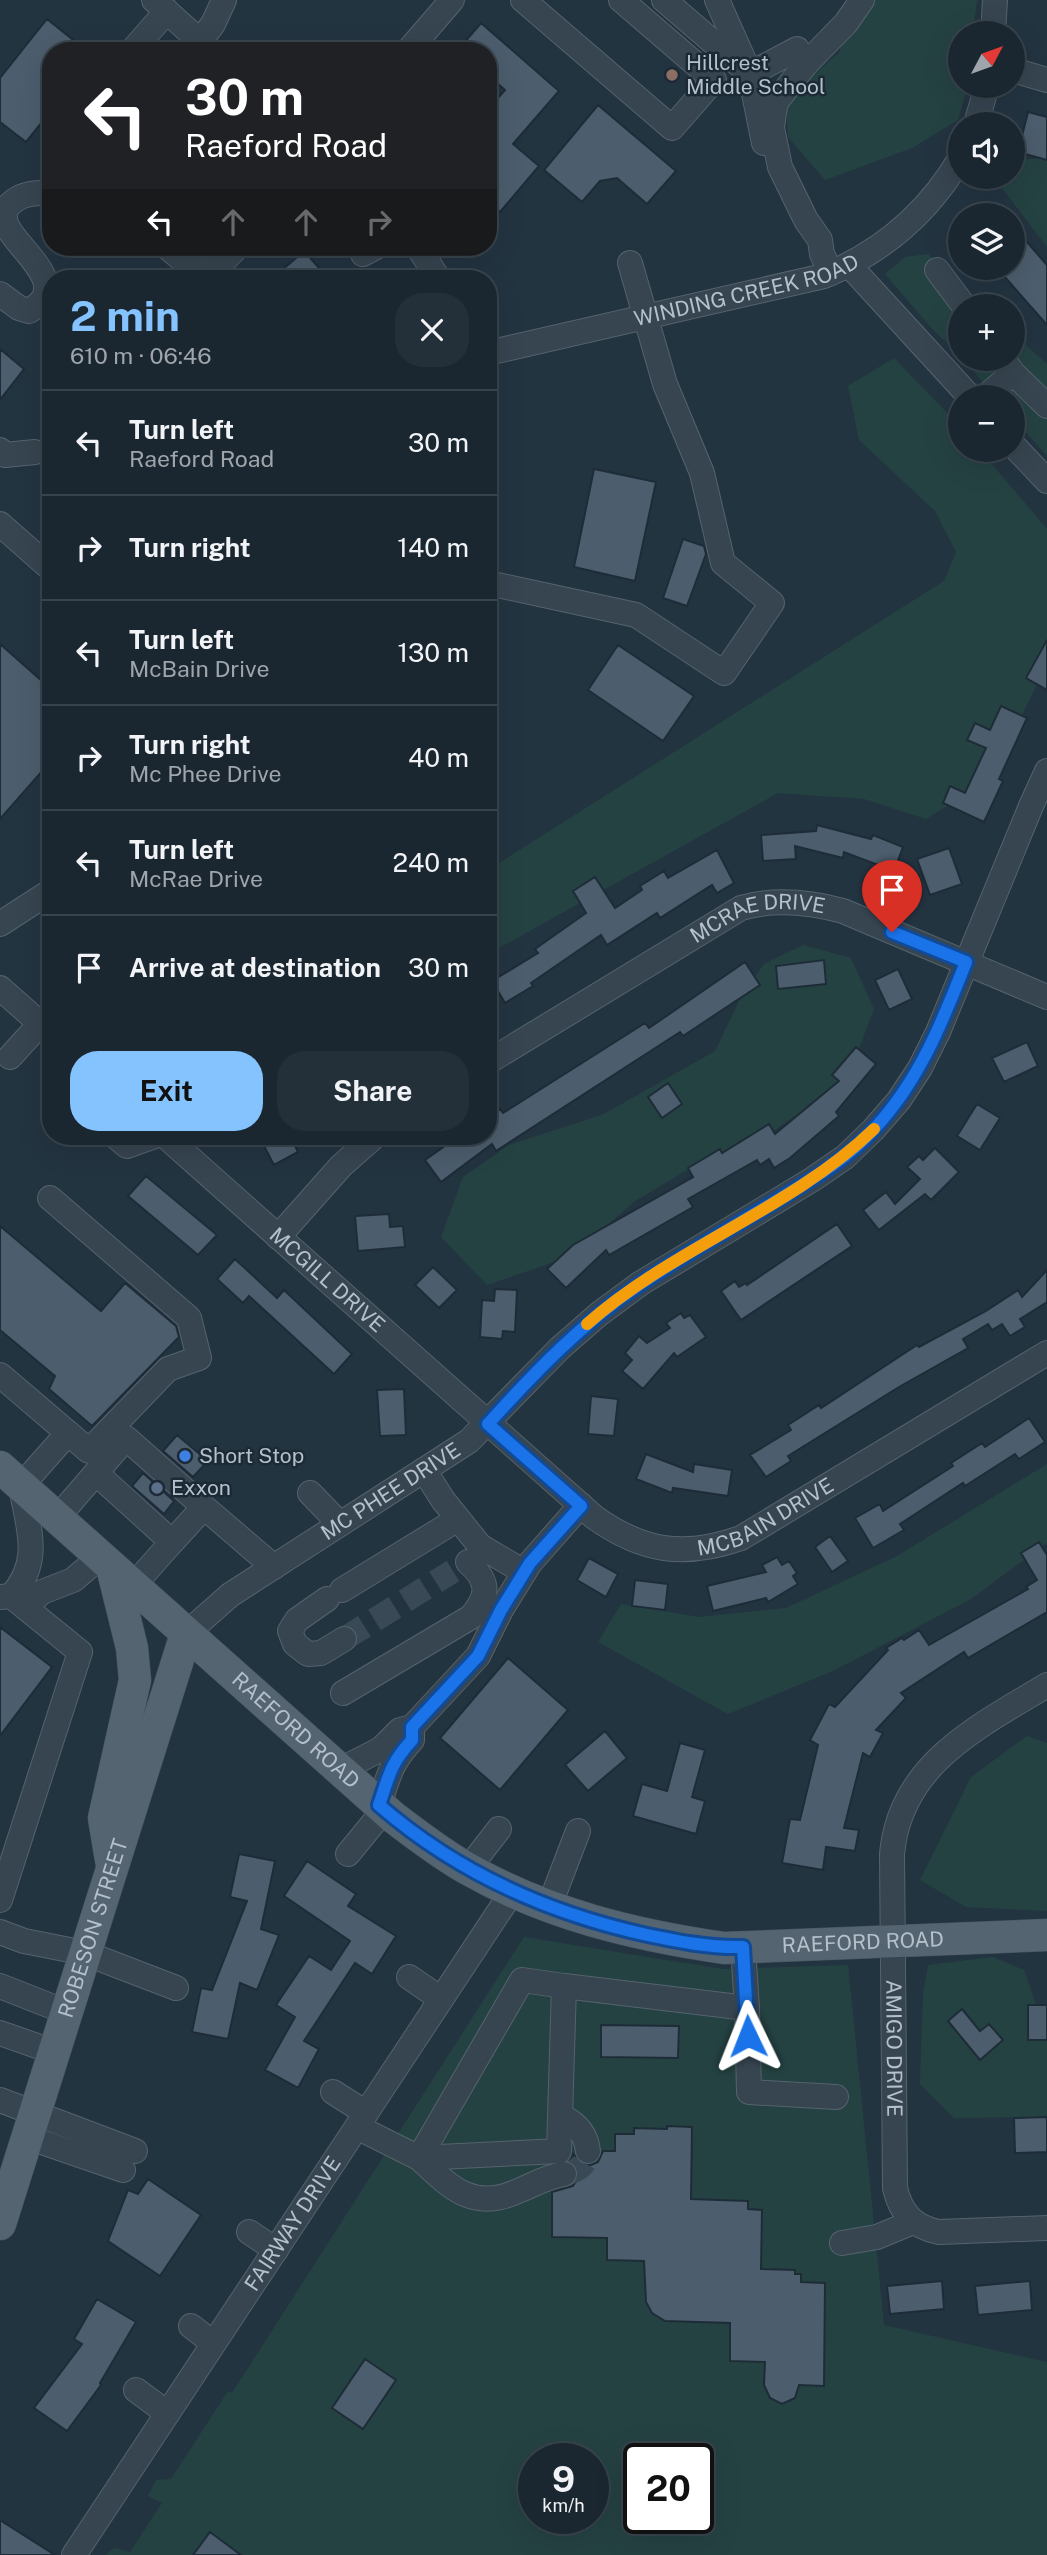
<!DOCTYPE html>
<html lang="en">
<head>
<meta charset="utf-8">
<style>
  body { margin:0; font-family:"Public Sans",sans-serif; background:#232f39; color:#f1f3f6; height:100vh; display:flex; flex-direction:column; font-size:26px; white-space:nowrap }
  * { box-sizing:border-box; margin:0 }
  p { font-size:23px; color:#9fa5ab }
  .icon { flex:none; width:38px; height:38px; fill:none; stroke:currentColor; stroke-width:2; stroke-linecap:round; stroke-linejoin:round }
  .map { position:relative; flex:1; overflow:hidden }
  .drawer { position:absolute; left:42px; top:270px; width:455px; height:875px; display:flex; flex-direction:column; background:#1a2731; border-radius:28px; box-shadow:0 7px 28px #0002,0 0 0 2px #38444d }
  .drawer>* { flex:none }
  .hud { position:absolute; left:42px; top:42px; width:455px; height:214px; border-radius:28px; box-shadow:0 7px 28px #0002,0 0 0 2px #38444d; background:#202124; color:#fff; overflow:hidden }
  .needle { width:46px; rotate:49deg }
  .controls { position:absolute; left:948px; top:21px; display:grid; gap:14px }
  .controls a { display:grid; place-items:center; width:77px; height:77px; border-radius:50%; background:#1a2731; box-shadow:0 7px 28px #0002,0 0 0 2px #38444d; font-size:35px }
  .speed { position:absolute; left:518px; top:2443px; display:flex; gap:14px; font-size:35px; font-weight:700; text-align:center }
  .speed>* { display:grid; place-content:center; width:91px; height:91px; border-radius:50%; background:#1a2731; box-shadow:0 7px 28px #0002,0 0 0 2px #38444d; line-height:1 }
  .speed small { font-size:18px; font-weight:400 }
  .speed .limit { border:4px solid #111; border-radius:10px; background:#fff; color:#111 }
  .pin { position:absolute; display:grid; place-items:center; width:60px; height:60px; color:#fff; margin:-72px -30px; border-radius:50% 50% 50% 0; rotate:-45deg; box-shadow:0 0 7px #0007 }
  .pin .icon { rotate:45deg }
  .me { position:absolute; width:77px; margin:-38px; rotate:358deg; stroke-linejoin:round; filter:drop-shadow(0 0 5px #0008) }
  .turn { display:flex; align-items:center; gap:24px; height:147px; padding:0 28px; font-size:32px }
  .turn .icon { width:91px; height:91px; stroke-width:2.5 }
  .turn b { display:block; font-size:49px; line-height:60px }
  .lanes { display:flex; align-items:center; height:66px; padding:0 28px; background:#0003; justify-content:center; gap:35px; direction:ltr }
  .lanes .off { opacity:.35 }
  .round { display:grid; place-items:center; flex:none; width:74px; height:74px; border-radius:28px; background:#232f39 }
  .headline { display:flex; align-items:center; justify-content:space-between; height:119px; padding:0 28px }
  h1 { font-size:42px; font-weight:700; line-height:52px; color:#85c3ff }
  .button { display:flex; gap:14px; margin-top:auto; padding:14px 28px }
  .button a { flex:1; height:80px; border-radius:28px; background:#85c3ff; color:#111; font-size:28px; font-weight:700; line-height:80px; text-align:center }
  .button a+a { background:#232f39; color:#f1f3f6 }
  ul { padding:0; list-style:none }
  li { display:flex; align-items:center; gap:21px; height:105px; padding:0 28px; border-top:2px solid #38444d }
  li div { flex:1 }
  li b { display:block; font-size:26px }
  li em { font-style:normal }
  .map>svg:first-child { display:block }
  .green { fill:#254242; fill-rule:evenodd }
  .building { fill:#4c5d6d; stroke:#1e2c38; stroke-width:2 }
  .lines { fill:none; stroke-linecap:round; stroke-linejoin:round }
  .minor-tunnel { stroke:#394956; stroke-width:24; stroke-dasharray:24 12; stroke-linecap:butt }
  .minor-casing { stroke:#55636e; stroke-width:26 }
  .major-casing { stroke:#44515d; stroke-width:33 }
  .minor { stroke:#374551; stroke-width:24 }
  .major { stroke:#556471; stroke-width:32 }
  .route-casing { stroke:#114b97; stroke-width:18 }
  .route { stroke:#1a73e8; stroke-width:12 }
  .slow { stroke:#f59e0b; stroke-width:12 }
  .education-dot { fill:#8d6e63; stroke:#1c2a36; stroke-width:2.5 }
  .shop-dot { fill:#3f7fe0; stroke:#1c2a36; stroke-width:2.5 }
  .service-dot { fill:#5c6f8a; stroke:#1c2a36; stroke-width:2.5 }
  .labels { text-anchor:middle; stroke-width:5; stroke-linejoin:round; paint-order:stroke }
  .poi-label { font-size:21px; fill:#b4c0cb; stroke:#1c2a36; text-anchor:start }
  .street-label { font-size:21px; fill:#b4c0cb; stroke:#1c2a36 }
</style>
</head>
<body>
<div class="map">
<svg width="1047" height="2555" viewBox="0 0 1047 2555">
  <rect width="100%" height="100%" fill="#233441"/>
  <path class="green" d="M865 0H977L973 33H961V86H968L958 120 912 148 825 180 788 137 785 92 818 71 840 52 843 15Z
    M1047 158V247L998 183 1000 177H1013V160Z
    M928 254 984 306H961V356L934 331 885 274 905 257Z
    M1013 333 1047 364V456L1013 418V397H995L963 359H1013Z
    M894 358 961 427V450H980L1047 529V664L1020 719 971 791 926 819 864 799 778 793 488 954V870L944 581 956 552 935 511 859 440 848 386Z
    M803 945 851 958 874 1009 847 1080 766 1136 701 1162 635 1201 572 1256 487 1285 441 1237 463 1177 509 1145 604 1114 715 1051 740 999 764 964Z
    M1047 1464V1543L971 1599 833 1671 728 1714 598 1642 621 1604 699 1617 786 1608 897 1556Z
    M1027 1736 1047 1743V1911L966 1907 920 1880 971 1777Z
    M524 1937 722 1969 848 1965 884 2325 1047 2362V2555H105L114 2548 130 2552 162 2503 148 2496 156 2480 171 2479 228 2391 232 2393ZM534 2459H593V2518H534ZM639 2459H698V2518H639Z
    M993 1957 1024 1970 1037 2007 1047 2005V2117L954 2118 920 2084 923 1994 928 1965Z"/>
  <path class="building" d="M47 19 87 51H51V111L26 142 0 122V78Z
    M481 23 559 91 513 144 539 166 500 212 488 202V109L505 90 488 75V51H457Z
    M598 105 676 171 647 204 617 178 600 181 582 202 544 170Z
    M1028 112 1047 117V160L1018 152Z
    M1013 226 1047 265V325L997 268H1013Z
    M304 251 328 278H273Z
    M0 349 24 369 0 400Z
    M594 469 656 482 635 581 574 567Z
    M683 539 704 546 706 554 687 606 663 598Z
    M1047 640V690L1026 678Z
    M0 644 51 689V761L0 819Z
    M618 645 694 696 663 741 588 690Z
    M1001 706 1027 718 999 779 1003 781 984 822 943 803 950 786 965 793 986 748 967 740 975 723 990 730Z
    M817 825 871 839 873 835 903 847 894 871 844 852 843 858 795 846 796 859 763 861 761 835 816 831Z
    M949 848 962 884 930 895 917 859Z
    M717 850 734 883 717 893 712 885 660 918 657 913 607 945 601 935 531 983 533 986 505 1003 492 981 538 953 535 949 586 913 573 891 595 877 615 908 642 890 640 886 664 871 668 878Z
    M824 960 826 984 778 989 776 966Z
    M745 962 760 985 683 1036 680 1032 496 1151 492 1144 441 1182 425 1160 459 1136H488V1117L500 1109 503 1113 645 1023 649 1028Z
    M898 969 912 999 889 1010 875 980Z
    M1027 1042 1038 1066 1004 1082 992 1058Z
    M856 1047 876 1064 836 1112 839 1116 790 1158 774 1168 769 1159 760 1165 757 1160 688 1199 693 1207 609 1255 606 1250 566 1288 547 1269 573 1245 693 1177 688 1168 720 1149 722 1153 769 1124 775 1134 839 1081 832 1075Z
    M668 1083 682 1104 662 1118 648 1097Z
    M977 1104 1000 1118 980 1150 957 1136Z
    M262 1136H290L298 1152 274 1165 264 1146 267 1145Z
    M935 1148 959 1172 931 1200 925 1194 879 1230 863 1210 886 1192 895 1204 920 1179 907 1167 919 1156 923 1160Z
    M146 1176 217 1235 198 1255 128 1196Z
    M389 1214 390 1227 403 1226 405 1247 358 1251 355 1216Z
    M837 1224 852 1246 741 1320 721 1291 735 1281 739 1287 746 1283 747 1285Z
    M0 1226 101 1311 125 1283 176 1326 179 1337 92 1426 49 1389 55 1376 0 1330Z
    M235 1259 277 1298 284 1290 352 1354 334 1374 249 1296 243 1303 217 1279Z
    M433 1267 457 1290 439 1308 415 1285Z
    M1047 1270V1302L1020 1319 1025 1327 1010 1336 1002 1324 992 1330 988 1324 963 1339 968 1348 899 1387 788 1456 791 1461 766 1477 750 1455 791 1430 788 1425 819 1405 821 1408 917 1345 919 1347 986 1311 1018 1290 1022 1297Z
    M495 1289 517 1290 515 1332 503 1331 502 1339 480 1337 482 1300 494 1301Z
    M681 1313 684 1318 690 1315 706 1337 677 1357 674 1353 643 1389 622 1371 632 1360 625 1353 639 1336 647 1343 670 1328 666 1323Z
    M404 1389 406 1435 380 1436 377 1390Z
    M591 1396 618 1399 614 1436 588 1434Z
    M1029 1418 1045 1442 1019 1459 1015 1454 965 1486 963 1483 900 1524 904 1530 873 1548 855 1518 880 1504 883 1511 953 1466 951 1463 982 1443 985 1447Z
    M177 1435 208 1461 193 1477 163 1451Z
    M646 1454 693 1472 694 1464 732 1470 728 1496 673 1488 672 1493 636 1479Z
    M143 1473 174 1501 164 1514 132 1486Z
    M830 1536 848 1561 832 1572 815 1547Z
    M1039 1542 1047 1555V1612L968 1658 964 1652 901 1693 906 1698 876 1730 883 1733 870 1757 863 1753 844 1828 859 1830 855 1851 826 1847 823 1870 782 1863 790 1819 800 1820 818 1745 810 1740 829 1704 835 1707 888 1650 886 1648 902 1638 904 1640 919 1630 929 1645 1028 1589 1026 1587 1037 1580 1021 1553Z
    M777 1557 782 1565 789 1561 797 1573 793 1576 798 1584 768 1602 766 1598 713 1611 707 1586 766 1572 762 1565Z
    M589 1558 618 1574 606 1597 577 1580Z
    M635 1580 668 1584 665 1610 632 1606Z
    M0 1627 52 1667 0 1736Z
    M508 1658 568 1710 500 1790 440 1738Z
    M605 1731 627 1758 588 1791 565 1765Z
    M680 1743 705 1750 692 1797 705 1801 696 1834 633 1816 642 1784 667 1791Z
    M239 1854 275 1861 261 1929 279 1935 257 1990 240 1983 228 2039 192 2032 201 1988 212 1990 247 1901 230 1897Z
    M307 1861 356 1894 348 1906 396 1936 372 1974 355 1963 304 2041 319 2049 298 2088 265 2070 295 2017 276 2005 309 1956 331 1970 350 1941 284 1896Z
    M1028 2005H1047V2040H1028Z
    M962 2009 980 2031 989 2024 1003 2040 980 2060 948 2021Z
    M601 2025 679 2026 678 2058 601 2057Z
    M1047 2117V2152L1015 2153 1014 2118Z
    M667 2126 692 2127 691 2199 748 2201V2209L762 2210 761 2269 795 2270V2274H801V2282L825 2283 824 2386 799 2385 795 2398 782 2404 770 2398 764 2385 765 2362 730 2361V2323L665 2321 652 2313 646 2302 644 2261 607 2260V2238L552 2237V2192L573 2186 578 2178V2171L570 2161 573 2154 582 2165H591L598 2162 603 2151H615V2134H634V2128L667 2129Z
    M148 2179 201 2215 160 2276 108 2241 128 2190 138 2194Z
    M942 2281 944 2309 890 2314 887 2286Z
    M1030 2281 1032 2310 978 2315 975 2286Z
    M97 2299 136 2322 100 2383 101 2385 67 2431 34 2408 82 2344 74 2339Z
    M365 2359 396 2380 363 2429 332 2408Z
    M0 2520 55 2555H0Z
    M210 2532 241 2555H193Z"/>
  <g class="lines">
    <path class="minor-tunnel" d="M344 1639 453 1571
      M564 2174C578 2171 586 2166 588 2151"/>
    <g class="minor-casing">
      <g id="minor">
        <path d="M154 0 211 51"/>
        <path d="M523 0 672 128 714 80 621 0"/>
        <path d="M664 0 750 74 764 143"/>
        <path d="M717 0 750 74 797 49"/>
        <path d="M993 33 995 0"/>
        <path d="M200 41 213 24 224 0"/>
        <path d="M132 51 167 11"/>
        <path d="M408 51 452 0"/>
        <path d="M1013 70 1047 80"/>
        <path d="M976 124 987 86"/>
        <path d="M0 215C15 197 24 192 48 193"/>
        <path d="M167 247C199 274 206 282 237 247"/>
        <path d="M418 247 438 278"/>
        <path d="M363 254 376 247"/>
        <path d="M849 265 970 397"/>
        <path d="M937 270 964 306"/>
        <path d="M831 273 822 254 820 240 806 220 780 167 772 128 774 112 776 102 805 65 846 23 862 0"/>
        <path d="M0 294 19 308 29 311C73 286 20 252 7 226 5 222 5 216 4 211"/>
        <path id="s1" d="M488 353 824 276C882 252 929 212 961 157"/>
        <path d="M1003 359 1013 373 1047 406"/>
        <path d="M985 397 1013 373"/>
        <path d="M1013 445 1047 481"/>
        <path d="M0 450 5 455 35 452"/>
        <path d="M0 524 51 569"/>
        <path d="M488 583 636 615 724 673 772 603 723 563 702 473 665 384 630 263"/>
        <path d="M0 924 51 891"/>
        <path d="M0 988 51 1033"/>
        <path d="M10 1057 40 1024"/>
        <path id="s2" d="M488 1062 741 908C775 898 809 902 843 911L1047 997"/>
        <path d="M115 1136 127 1146 155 1136"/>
        <path id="s3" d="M165 1136 594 1517C643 1552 684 1558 741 1538L1047 1353"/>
        <path d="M278 1237 341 1166 375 1136"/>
        <path d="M0 1375 89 1451 168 1369 199 1358 189 1318 50 1198"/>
        <path d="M424 1470 443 1500 480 1546 524 1572"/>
        <path d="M310 1493 340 1524"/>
        <path d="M204 1507 274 1567"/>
        <path d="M57 1518 126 1438 204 1507 172 1542 96 1473"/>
        <path d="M133 1586 172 1542"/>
        <path d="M342 1590 458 1519"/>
        <path d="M11 1596C43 1561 28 1528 21 1486L68 1433"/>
        <path d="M0 1597 11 1596 80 1652 0 1900"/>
        <path d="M327 1599 297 1620 290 1631 295 1644 308 1654 321 1653 344 1639"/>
        <path d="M25 1607 42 1592 73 1580 100 1557"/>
        <path id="s4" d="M186 1634 230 1595 469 1441 560 1348 599 1314 641 1283 813 1179 845 1157 873 1130 899 1100 920 1068 938 1032 1031 806 1047 771"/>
        <path id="s5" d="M1047 1685C978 1727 900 1764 892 1854L895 2188C901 2214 914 2227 939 2232L1047 2228"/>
        <path d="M343 1693 471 1617C489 1595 490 1582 468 1562"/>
        <path d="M340 1770 381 1749 400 1730 412 1727 478 1656 501 1610 530 1563 581 1505"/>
        <path d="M379 1805C389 1775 390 1764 412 1740V1732"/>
        <path d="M348 1854 384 1810"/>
        <path d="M468 1869 499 1829"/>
        <path d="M549 1907 578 1831"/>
        <path d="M0 1932 24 1941 85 1953 176 1988"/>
        <path d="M409 1977 441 1999"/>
        <path d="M0 1986 66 2012"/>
        <path d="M564 1986 522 1980 419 2158C450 2187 473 2212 518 2191 533 2185 548 2176 564 2174"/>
        <path d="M747 2008 749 2092 836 2097"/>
        <path d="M0 2033 54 2052"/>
        <path d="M333 2092 366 2113"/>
        <path d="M0 2100 135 2151"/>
        <path d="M561 2116C576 2123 586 2133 588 2151"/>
        <path d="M357 2127 419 2158 559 2151 564 1986 747 2008 743 1947"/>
        <path d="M27 2137 123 2170"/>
        <path d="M249 2232 276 2250"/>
        <path d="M842 2243 877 2237 913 2222"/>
        <path d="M191 2326 213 2343"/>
        <path d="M136 2390 167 2413"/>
        <path id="s6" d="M74 2555 512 1892"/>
      </g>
    </g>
    <g class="major-casing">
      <g id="major">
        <path id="s7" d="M0 1467 393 1817C417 1835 441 1854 468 1869 547 1914 634 1935 724 1948L1047 1935"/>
        <path d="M111 1860 104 1818 135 1680 132 1648 112 1567"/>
        <path id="s8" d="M0 2224 186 1634"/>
      </g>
    </g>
    <use href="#minor" class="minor"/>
    <use href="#major" class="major"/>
  </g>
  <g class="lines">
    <g class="route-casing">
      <path id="route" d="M748 2036 743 1947C709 1948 676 1941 643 1934 545 1912 455 1871 379 1805 389 1776 390 1764 412 1740V1727L478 1656 501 1610 530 1563 581 1506 488 1424C535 1372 582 1323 640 1284 686 1253 734 1227 781 1198 814 1178 848 1158 874 1129 919 1081 942 1023 966 962L892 932"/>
    </g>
    <use href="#route" class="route"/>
    <path class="slow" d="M587 1324C674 1247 790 1210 874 1129"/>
  </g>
  <circle class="education-dot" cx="672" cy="75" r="7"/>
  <circle class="shop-dot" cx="185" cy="1456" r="7"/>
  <circle class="service-dot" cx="157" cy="1488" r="7"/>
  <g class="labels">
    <g class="poi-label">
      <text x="686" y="70">Hillcrest<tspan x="686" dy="24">Middle School</tspan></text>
      <text x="199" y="1463">Short Stop</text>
      <text x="171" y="1495">Exxon</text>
    </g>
    <g class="street-label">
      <text dy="7" stroke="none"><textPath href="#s1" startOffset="266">WINDING CREEK ROAD</textPath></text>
      <text dy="7" stroke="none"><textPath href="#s2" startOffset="310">MCRAE DRIVE</textPath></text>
      <text dy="7" stroke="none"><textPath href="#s3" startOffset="217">MCGILL DRIVE</textPath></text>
      <text dy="7" stroke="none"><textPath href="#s4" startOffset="250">MC PHEE DRIVE</textPath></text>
      <text dy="7" stroke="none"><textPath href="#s3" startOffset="760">MCBAIN DRIVE</textPath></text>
      <text dy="7" stroke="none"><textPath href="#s7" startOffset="396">RAEFORD ROAD</textPath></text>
      <text dy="7" stroke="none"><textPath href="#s8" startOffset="310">ROBESON STREET</textPath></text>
      <text dy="7" stroke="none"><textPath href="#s7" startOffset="1026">RAEFORD ROAD</textPath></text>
      <text dy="7" stroke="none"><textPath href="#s5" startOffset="434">AMIGO DRIVE</textPath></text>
      <text dy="7" stroke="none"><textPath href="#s6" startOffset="397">FAIRWAY DRIVE</textPath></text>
    </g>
  </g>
</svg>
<div class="controls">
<a><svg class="needle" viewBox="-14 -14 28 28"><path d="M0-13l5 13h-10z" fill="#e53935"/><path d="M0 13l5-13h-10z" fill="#9fa5ab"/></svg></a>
<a><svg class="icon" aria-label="sound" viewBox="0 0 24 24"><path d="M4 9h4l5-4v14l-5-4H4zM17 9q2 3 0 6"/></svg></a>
<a><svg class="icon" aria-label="layers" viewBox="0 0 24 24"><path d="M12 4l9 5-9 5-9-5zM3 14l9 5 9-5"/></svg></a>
<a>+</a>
<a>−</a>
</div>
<div class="speed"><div>9<small>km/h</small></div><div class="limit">20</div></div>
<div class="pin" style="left:892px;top:932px;background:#d93025"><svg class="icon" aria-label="arrive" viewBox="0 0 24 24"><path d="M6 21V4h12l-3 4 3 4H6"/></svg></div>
<svg class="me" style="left:748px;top:2036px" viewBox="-20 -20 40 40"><path d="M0-17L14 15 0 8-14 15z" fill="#1a73e8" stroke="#fff" stroke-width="4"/></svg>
<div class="hud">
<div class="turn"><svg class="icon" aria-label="left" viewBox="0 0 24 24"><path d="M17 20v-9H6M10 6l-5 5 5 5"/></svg><div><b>30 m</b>Raeford Road</div></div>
<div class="lanes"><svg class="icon" aria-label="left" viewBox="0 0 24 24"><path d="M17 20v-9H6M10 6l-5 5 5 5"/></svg><svg class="icon off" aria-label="ahead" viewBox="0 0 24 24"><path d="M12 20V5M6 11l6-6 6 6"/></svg><svg class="icon off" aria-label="ahead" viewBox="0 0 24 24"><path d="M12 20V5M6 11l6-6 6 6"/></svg><svg class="icon off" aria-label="right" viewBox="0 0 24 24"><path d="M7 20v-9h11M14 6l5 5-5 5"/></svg></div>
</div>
<section class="drawer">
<div class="headline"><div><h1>2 min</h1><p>610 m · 06:46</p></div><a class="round"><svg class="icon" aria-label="close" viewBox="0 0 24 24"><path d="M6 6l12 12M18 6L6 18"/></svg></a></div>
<ul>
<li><svg class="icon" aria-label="left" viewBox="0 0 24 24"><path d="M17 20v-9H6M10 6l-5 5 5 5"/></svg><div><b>Turn left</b><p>Raeford Road</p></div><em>30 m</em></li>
<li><svg class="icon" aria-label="right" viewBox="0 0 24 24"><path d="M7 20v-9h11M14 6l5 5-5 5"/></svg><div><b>Turn right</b></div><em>140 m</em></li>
<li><svg class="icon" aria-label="left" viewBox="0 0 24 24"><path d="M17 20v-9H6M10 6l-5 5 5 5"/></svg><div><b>Turn left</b><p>McBain Drive</p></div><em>130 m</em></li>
<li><svg class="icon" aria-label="right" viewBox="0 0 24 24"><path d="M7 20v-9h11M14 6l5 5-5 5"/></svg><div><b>Turn right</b><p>Mc Phee Drive</p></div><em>40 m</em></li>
<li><svg class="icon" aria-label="left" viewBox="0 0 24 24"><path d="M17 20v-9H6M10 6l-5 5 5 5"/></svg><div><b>Turn left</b><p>McRae Drive</p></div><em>240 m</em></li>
<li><svg class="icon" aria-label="arrive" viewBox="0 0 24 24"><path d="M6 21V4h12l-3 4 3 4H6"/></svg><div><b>Arrive at destination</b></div><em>30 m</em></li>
</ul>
<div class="button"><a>Exit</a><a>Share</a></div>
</section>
</div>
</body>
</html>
